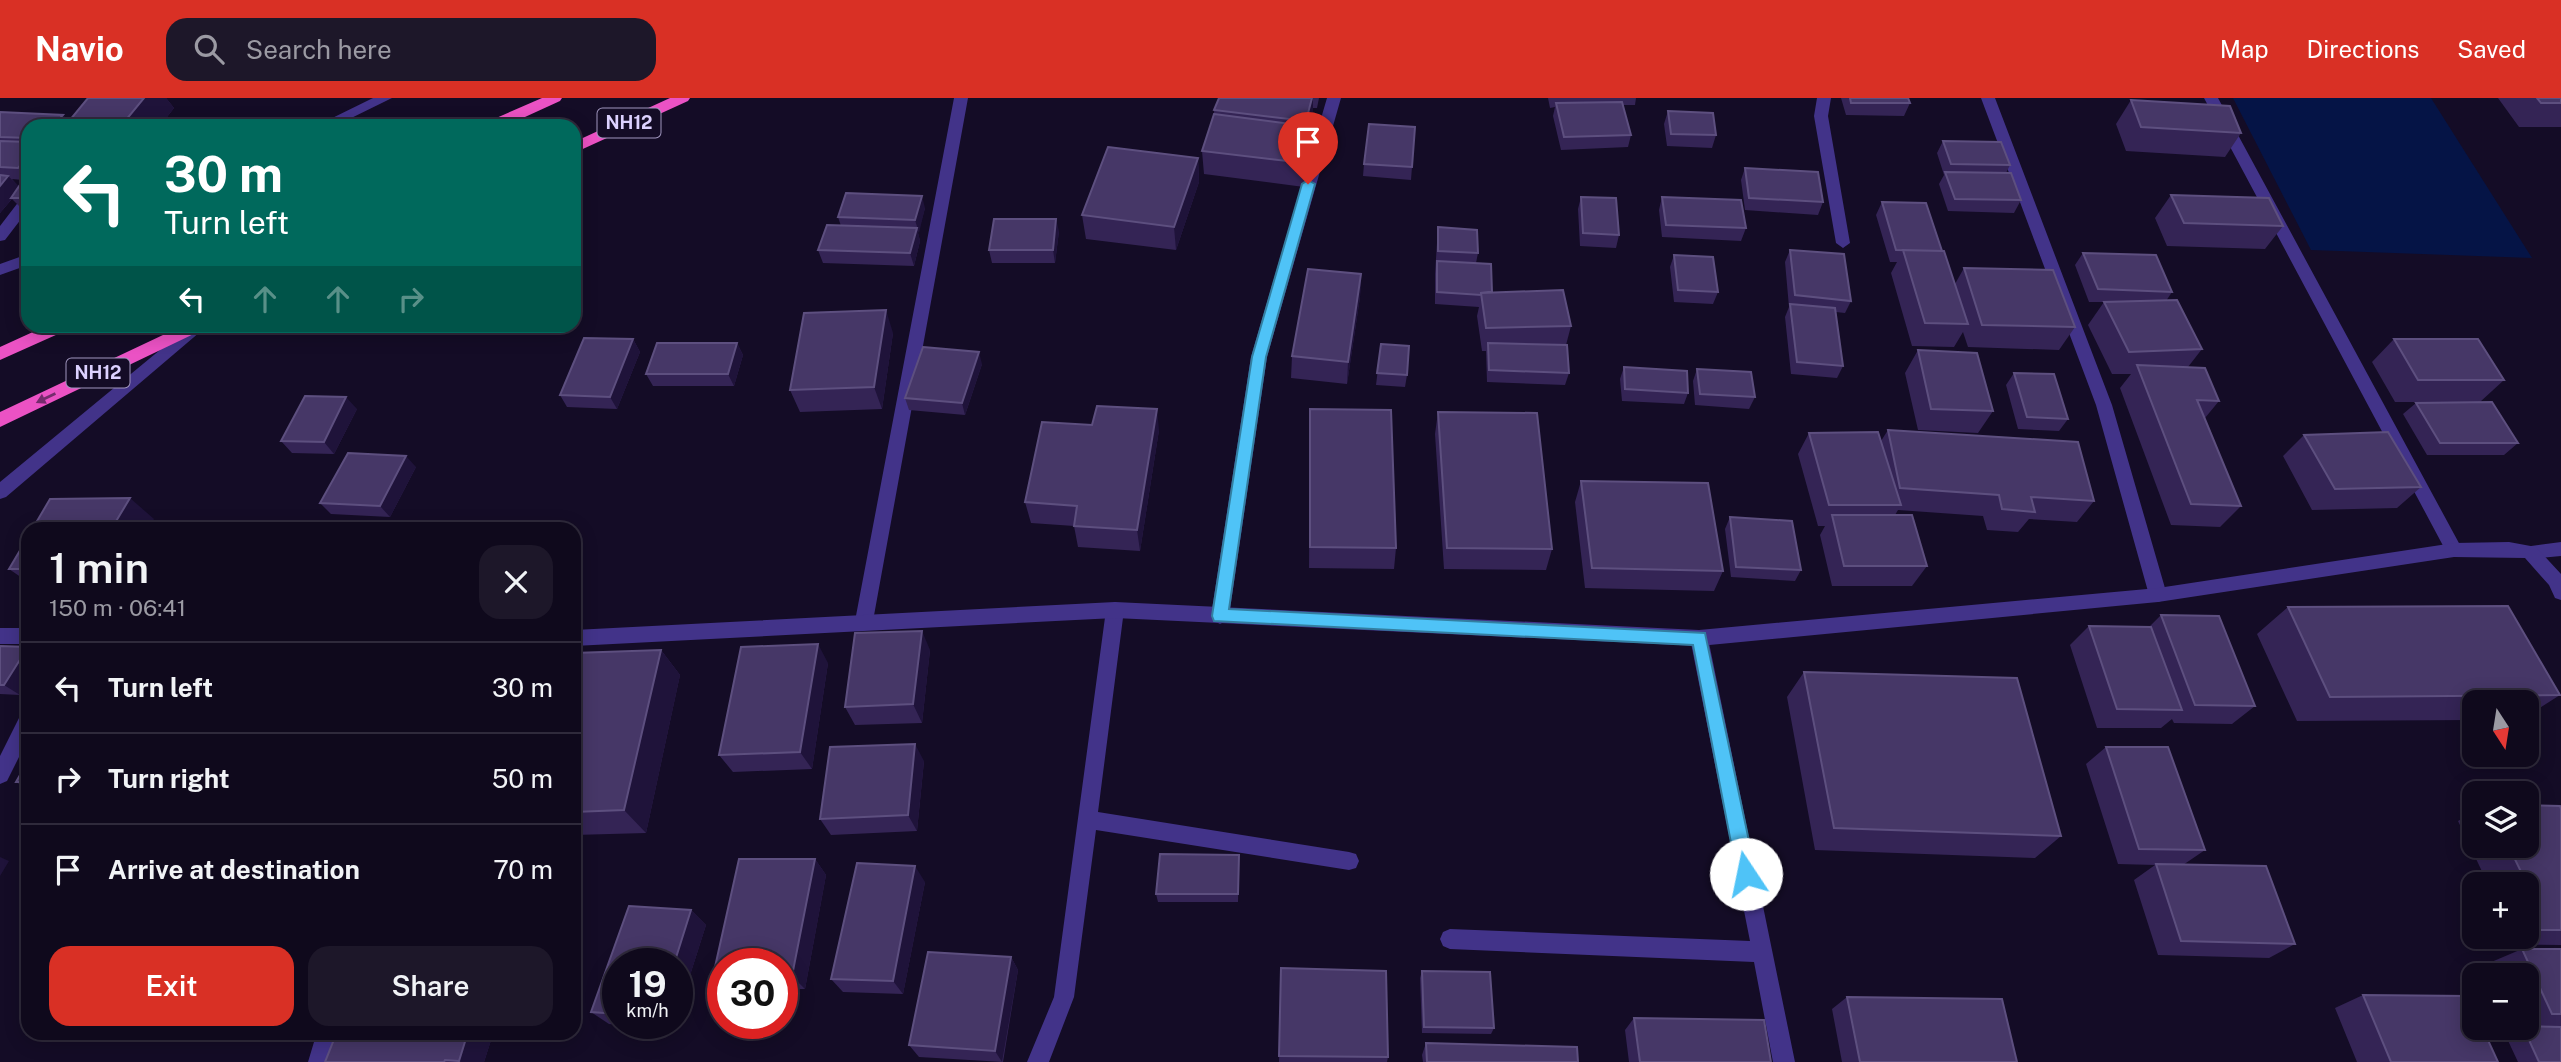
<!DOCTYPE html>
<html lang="en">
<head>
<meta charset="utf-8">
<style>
  body { margin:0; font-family:"Public Sans",sans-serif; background:#1d1729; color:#f1f3f6; height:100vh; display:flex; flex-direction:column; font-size:26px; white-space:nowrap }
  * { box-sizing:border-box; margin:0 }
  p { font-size:23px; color:#9b9aa3 }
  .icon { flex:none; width:38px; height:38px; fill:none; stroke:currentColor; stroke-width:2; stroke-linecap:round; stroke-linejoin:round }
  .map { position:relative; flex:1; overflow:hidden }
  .panel { position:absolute; left:21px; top:424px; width:560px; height:518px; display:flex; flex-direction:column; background:#0f091c; border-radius:21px; box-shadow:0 4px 18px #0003,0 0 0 2px #2f2a3b }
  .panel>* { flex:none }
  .top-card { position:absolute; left:21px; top:21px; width:560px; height:214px; border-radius:21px; box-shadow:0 4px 18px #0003,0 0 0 2px #2f2a3b; background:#00695c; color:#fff; overflow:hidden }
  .needle { width:46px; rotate:168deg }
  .tools { position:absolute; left:2462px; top:592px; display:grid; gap:14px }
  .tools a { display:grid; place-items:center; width:77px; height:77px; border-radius:14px; background:#0f091c; box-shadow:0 4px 18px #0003,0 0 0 2px #2f2a3b; font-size:35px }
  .speed { position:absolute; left:602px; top:850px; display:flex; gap:14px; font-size:35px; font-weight:700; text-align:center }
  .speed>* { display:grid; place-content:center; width:91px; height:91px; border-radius:50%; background:#0f091c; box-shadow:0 4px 18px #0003,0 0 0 2px #2f2a3b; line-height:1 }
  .speed small { font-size:18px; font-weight:400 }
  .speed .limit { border:10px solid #d22; background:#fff; color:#111 }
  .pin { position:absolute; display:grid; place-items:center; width:60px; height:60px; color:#fff; margin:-72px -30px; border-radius:50% 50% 50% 0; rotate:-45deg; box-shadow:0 0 7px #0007 }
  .pin .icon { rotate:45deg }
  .me { position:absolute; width:77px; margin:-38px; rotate:349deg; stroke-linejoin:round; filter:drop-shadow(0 0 5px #0008) }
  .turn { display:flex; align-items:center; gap:24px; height:147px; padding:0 28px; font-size:32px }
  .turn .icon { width:91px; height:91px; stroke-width:2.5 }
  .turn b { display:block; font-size:49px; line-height:60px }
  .lanes { display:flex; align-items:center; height:66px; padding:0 28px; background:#0003; justify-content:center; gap:35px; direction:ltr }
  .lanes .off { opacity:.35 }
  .round { display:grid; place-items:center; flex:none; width:74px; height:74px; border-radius:21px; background:#1d1729 }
  .summary { display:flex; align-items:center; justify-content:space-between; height:119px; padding:0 28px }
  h1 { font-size:42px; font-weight:600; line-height:52px }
  .primary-button { display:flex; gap:14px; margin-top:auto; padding:14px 28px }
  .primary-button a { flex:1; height:80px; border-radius:21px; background:#d93025; color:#fff; font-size:28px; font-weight:600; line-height:80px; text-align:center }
  .primary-button a+a { background:#1d1729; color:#f1f3f6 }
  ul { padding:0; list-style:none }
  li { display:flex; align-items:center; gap:21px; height:91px; padding:0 28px; border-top:2px solid #2f2a3b }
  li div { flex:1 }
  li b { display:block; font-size:26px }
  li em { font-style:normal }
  header { display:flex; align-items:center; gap:42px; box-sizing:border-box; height:98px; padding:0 35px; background:#d93025; color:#fff }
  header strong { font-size:33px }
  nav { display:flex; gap:38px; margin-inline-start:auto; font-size:24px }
  .search { width:490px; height:63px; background:#1d1729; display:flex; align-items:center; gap:18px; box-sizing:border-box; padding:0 24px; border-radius:21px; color:#9b9aa3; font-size:26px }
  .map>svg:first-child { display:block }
  .water { fill:#051446 }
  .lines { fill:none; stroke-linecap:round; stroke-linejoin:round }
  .minor { fill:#423389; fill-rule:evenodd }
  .tertiary { fill:#423389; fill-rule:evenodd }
  .trunk { fill:#eb52c4; fill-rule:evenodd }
  .wall { fill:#342455; fill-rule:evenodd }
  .shaded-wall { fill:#1f133a }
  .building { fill:#463767; stroke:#5d4f7f; stroke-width:2 }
  .oneway { fill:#752c6d }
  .route { fill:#4fc3f7; stroke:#337fa1; stroke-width:2 }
  .labels { text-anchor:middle; stroke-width:7; stroke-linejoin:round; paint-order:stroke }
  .shield { fill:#140c26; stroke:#a096be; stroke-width:2 }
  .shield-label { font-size:18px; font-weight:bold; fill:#dcd1ff }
</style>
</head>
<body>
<header>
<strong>Navio</strong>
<div class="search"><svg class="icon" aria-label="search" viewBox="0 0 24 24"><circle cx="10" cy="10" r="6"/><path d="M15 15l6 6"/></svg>Search here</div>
<nav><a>Map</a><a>Directions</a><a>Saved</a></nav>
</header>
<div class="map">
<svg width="2561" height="964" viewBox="0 0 2561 964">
  <rect width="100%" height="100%" fill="#140c26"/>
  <path class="water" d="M2233 0H2431L2532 160 2311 152Z"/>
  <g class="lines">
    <path class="minor" d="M373 0H392L335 28H316Z
      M954 0H968L873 523 870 528 864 531 858 528 855 523Z
      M1327 0H1341L1267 259 1229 518 1226 523 1220 526 1214 523 1211 518 1251 259Z
      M1817 0H1831L1828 18 1850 145 1843 150 1836 145 1814 18Z
      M1981 0H1995L2112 307 2167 497 2164 502 2158 504 2152 502 2149 497 2096 307Z
      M2204 0H2218L2460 447 2463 452 2460 457H2448Z
      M28 97V112L5 142 0 143V128L23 98Z
      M28 156V167L0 177V166Z
      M189 228H207L6 399 0 401V384Z
      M2561 444V458L2530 461 2524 459 2521 454 2524 449Z
      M1115 504 1121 507 1124 512 1098 714 1349 754 1356 756 1359 763 1356 770 1349 772 1096 732 1074 899 1049 964H1027L1054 899 1106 512 1109 507Z
      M1699 532 1705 535 1708 540 1795 964H1773L1754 864 1450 851 1443 848 1440 841 1443 834 1450 831 1750 843 1690 540 1693 535Z
      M28 614V641L7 683 0 686V658L21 616Z
      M317 934H338L330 964H308Z"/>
    <path class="tertiary" d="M2509 444 2536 449 2561 476V502L2555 500 2549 487 2525 460 2454 459 2158 504 1699 548 1115 520 574 548V532L1115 504 1699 532 2158 490 2454 445Z
      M0 530H28V546H0Z"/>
    <path class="trunk" d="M542 0H562L560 3 505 28H484L487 24Z
      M670 0H690L688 3 574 55V44Z
      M46 228H69L67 232 0 262V249Z
      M182 228H204L202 232 0 329V314Z"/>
  </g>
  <path class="wall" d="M88 0H166L174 10 160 28H28V117L12 101 0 115V14L63 17 68 23ZM12 81 23 82 19 89Z
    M1219 0H1319L1317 10H1313V19L1310 28 1313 52 1304 89 1204 76 1202 53 1214 16V12Z
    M1548 0H1636L1635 7H1623L1631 37 1628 49 1561 52 1553 18 1555 9 1550 10Z
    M1841 0H1908L1910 5 1904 18 1846 17Z
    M2498 0H2561V29H2519Z
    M2131 2 2241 35 2225 59 2126 53 2116 26Z
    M1668 13 1716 37 1712 50 1667 48 1664 26Z
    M1415 29 1411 82 1363 78 1364 66Z
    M1943 43 2010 67 2006 75 2021 102 2014 115 1948 113 1939 86 1944 77 1937 55Z
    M1198 60 1199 84 1176 152 1086 141 1082 117Z
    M1745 70 1823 104 1818 117 1745 112 1741 82Z
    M2171 97 2283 128 2265 151 2167 148 2155 120Z
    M1581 99 1619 137 1616 150 1580 148 1578 111Z
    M1662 99 1746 130 1741 143 1662 139 1659 112Z
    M1882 104 1941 153 1955 186 1964 170 2075 229 2059 252 1968 249 1963 234 1954 249 1912 248 1891 175 1897 164H1890L1876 117Z
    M925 110 918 135 920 143 914 168 823 165 818 152 841 128 838 119Z
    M1438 129 1478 155 1476 165 1492 194 1571 228 1566 247 1569 275 1565 287 1487 284 1486 253H1482L1477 218 1479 209 1435 206V176Z
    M1059 133 1055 165H992L989 152Z
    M1790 152 1851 203 1845 215 1836 214 1843 268 1837 280 1791 276 1785 219 1789 209 1785 164Z
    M2083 155 2172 194 2166 203 2202 251 2188 269 2219 303 2205 320 2241 408 2220 429 2171 427 2120 290 2131 276H2112L2088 227 2104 204H2107H2089L2075 167Z
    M1674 157 1718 194 1713 206 1674 204 1670 169Z
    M1361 176 1360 199 1347 286 1291 280 1292 258Z
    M893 235 882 311 800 314 790 292Z
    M633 241 640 254 617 311 567 309 560 297Z
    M2394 241 2504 282 2480 304H2395L2372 264Z
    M737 245 743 257 734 288H653L646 276Z
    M1381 246 1407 277 1405 289 1376 287Z
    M1918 252 1993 313 1978 335 1918 332 1905 275Z
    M982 266 965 317 909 312 905 300Z
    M1624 269 1688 295 1684 306 1622 303 1620 281Z
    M1697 271 1755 299 1749 311 1695 307 1693 283Z
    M2014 275 2068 321 2059 333 2018 331 2006 287Z
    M2416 305 2518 345 2504 357H2427L2403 316Z
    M357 311 334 356 292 355 281 343Z
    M1438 314 1552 451 1546 472 1444 471 1435 336Z
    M1159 332 1140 453 1078 449 1074 428 1031 425 1025 404Z
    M1888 332 2094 403 2077 424 2029 421 2018 434 1987 432 1983 418 1898 412 1895 417 1927 468 1912 488H1832L1820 437 1825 428H1818L1798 356 1809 335 1881 343Z
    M1310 333 1396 450 1394 471 1309 470Z
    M2304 337 2421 389 2397 410 2312 412 2283 358Z
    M416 369 390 419 331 416 320 405Z
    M1581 383 1723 473 1714 493 1585 490 1575 404Z
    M1730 419 1801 472 1795 483 1731 479 1725 431Z
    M28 439V484L9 471Z
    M2288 509 2560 597 2527 618V604H2474V622L2297 623 2257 536Z
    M2161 517 2255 608 2232 626 2174 625 2172 621 2161 630H2097L2070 547 2089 528 2149 529Z
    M0 548 28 549V585L20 597 0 596Z
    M661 552 680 577 646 735 574 737V555Z
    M930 552 922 625 855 627 845 609Z
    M828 565 812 671 733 674 719 657Z
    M1804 574 2061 738 2035 760 1815 752 1787 599Z
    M2106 649 2205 752 2183 767 2295 846 2269 860 2158 857 2134 782 2155 767 2118 766 2086 666Z
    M28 663V691L16 684Z
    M924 663 917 733 831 737 820 721Z
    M2561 710V847L2490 846 2486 838H2527V786H2488L2458 723 2474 714V747H2527Z
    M1239 757 1238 804H1158L1156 796Z
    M739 761H815L826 777 805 891H782V866H723V886L713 878Z
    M925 784 903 896 843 894 831 881Z
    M2474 797V812L2469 800Z
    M629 808 691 812 706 827 677 918V866H618V926H675L673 932 609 926 591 914Z
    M2522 851H2561V964H2518L2504 934 2518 929H2527V877H2495L2489 865Z
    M1011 859 1018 872 1003 964 919 959 909 947Z
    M1281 870 1388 959 1387 964H1279Z
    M1422 873 1494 930 1491 936 1422 935 1420 880Z
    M2363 897 2498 964H2357L2335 910Z
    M1847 899 2017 964H1842L1832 911Z
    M1634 920 1771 964H1629L1625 932Z
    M337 934H510V938L493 936 484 964H325Z
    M1426 945 1578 964H1423L1422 957Z"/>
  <path class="shaded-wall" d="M144 0H166L174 10 160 28H121Z
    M1312 0H1313V19L1305 47 1306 23Z
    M63 17 72 28H53Z
    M1314 29 1313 52 1304 89V65Z
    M28 59V80L18 70Z
    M1198 60 1199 84 1176 152 1174 129Z
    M8 78 21 90 0 115V88Z
    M922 98 925 110 919 135 915 122Z
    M1056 121 1059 133 1055 165 1053 152Z
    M917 130 920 143 914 168 910 155Z
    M1361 176 1360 199 1347 286 1348 264Z
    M886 212 893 235 882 311 874 289Z
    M633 241 640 254 617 311 610 299Z
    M737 245 743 257 734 288 728 276Z
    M979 254 982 266 965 317 962 305Z
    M346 299 357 311 334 356 324 344Z
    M1157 311 1159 332 1140 453 1137 432Z
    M406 358 416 369 390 419 380 408Z
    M130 400 154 421 149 430H112Z
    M922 533 930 552 922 625 913 606Z
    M818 546 828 565 812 671 800 654Z
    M28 550V585L20 597 4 587Z
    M661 552 680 577 646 735 624 712Z
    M915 646 924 663 917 733 908 717Z
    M0 759 9 763 0 778Z
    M815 761 826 777 805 891 792 878Z
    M915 768 925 784 903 896 893 883Z
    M691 812 706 827 677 918V866H674Z
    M1011 859 1018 872 1002 964 995 953Z
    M664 926H675L673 932Z
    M468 934H490L493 936 484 964H461L459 963Z"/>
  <path class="building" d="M88 0H144L121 28H65Z
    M1219 0H1312L1306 23 1214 12Z
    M1850 0H1908L1910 5H1851Z
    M2537 0H2561V5H2541Z
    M2131 2 2230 8 2241 35 2141 29Z
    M1622 4 1631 37 1564 39 1556 5Z
    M1668 13 1713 15 1716 37 1671 36Z
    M0 14 63 17 53 28H28V40L0 39Z
    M1214 16 1314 29 1304 65 1202 53Z
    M1369 26 1415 29 1412 69 1364 66Z
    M0 43 28 44V59L18 70 0 69Z
    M1943 43 2001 44 2010 67 1951 66Z
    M1108 49 1198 60 1174 129 1082 117Z
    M1745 70 1818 74 1823 104 1749 100Z
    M1945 74 2011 75 2021 102 1955 101Z
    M28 75V100H11Z
    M0 77 8 78 0 88Z
    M846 95 922 98 915 122 838 119Z
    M2171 97 2269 100 2283 128 2184 125Z
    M1581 99 1616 100 1619 137 1583 135Z
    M1662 99 1741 102 1746 130 1666 127Z
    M1882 104 1926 105 1942 153 1896 152Z
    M994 121H1056L1053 152H989Z
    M827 127 917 130 910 155 818 152Z
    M1438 129 1477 132 1478 155 1438 153Z
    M1790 152 1844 156 1851 203 1795 197Z
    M1903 152 1944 153 1968 226 1925 225Z
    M2083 155 2156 157 2172 194 2098 191Z
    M1674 157 1713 159 1718 194 1678 192Z
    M1437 163 1491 166 1492 194 1481 195V197L1437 194Z
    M1964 170 2053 172 2075 229 1982 227Z
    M1308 171 1361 176 1348 264 1292 258Z
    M1563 192 1571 228 1486 230 1481 195Z
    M2177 202 2202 251 2129 254 2104 204Z
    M1790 206 1835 210 1843 268 1797 264Z
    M886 212 874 289 790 292 804 215Z
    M584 240 633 241 610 299 560 297Z
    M2394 241H2478L2504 282H2418Z
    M657 245H737L728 276H646Z
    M1488 245 1567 247 1569 275 1489 272Z
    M1381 246 1409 248 1407 277 1377 275Z
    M923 249 979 254 962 305 905 300Z
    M1918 252 1977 255 1993 313 1931 311Z
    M2137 267 2205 270 2219 303 2197 302 2241 408 2191 406Z
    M1624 269 1687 273 1688 295 1625 291Z
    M1697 271 1751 274 1755 299 1700 296Z
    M2014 275 2054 276 2068 321 2027 319Z
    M305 298 346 299 324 344 281 343Z
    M2492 304 2518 345H2440L2416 305Z
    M1097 308 1157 311 1137 432 1074 428 1077 408 1025 404 1042 324 1092 327Z
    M1310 311 1391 312 1396 450 1310 449Z
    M1438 314 1537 315 1552 451 1447 450Z
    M1888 332 2078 344 2094 403 2031 399 2035 414 2002 411 1999 397 1900 390Z
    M1878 334 1901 407H1829L1809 335Z
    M2388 334 2421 389 2335 391 2304 337Z
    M348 355 406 358 380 408 320 405Z
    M1581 383 1708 385 1723 473 1592 470Z
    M130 400 112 430H33L50 401Z
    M1832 417H1912L1927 468H1844Z
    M1730 419 1792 423 1801 472 1736 469Z
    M28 439V471H9Z
    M2508 508 2560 597 2330 599 2288 509Z
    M2161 517 2219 518 2255 608 2195 607Z
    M2089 528 2151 529 2182 612 2117 611Z
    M922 533 913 606 845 609 855 535Z
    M818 546 800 654 719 657 741 549Z
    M0 548 28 549 4 587H0Z
    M661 552 624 712 574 714V555Z
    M1804 574 2017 580 2061 738 1834 730Z
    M915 646 908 717 820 721 830 649Z
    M2106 649H2168L2205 752 2139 751Z
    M28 663V684H16Z
    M2527 707 2560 708 2561 711V832H2527V786L2508 747H2527Z
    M1160 756 1239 757 1238 796H1156Z
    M739 761H815L792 878H782V866H723V878H713Z
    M857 765 915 768 893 883 831 881Z
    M2156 766 2266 768 2295 846 2181 843Z
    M629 808 691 812 674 866H618V916L591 914Z
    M2522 851H2561V916H2552Z
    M928 854 1011 859 995 953 909 947Z
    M1281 870 1386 873 1388 959 1279 958Z
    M1422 873 1490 874 1494 930 1424 929Z
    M2363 897 2468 898 2474 912V929H2482L2498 964H2391Z
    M1847 899 2002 901 2017 964H1860Z
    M1634 920 1764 922 1771 964H1640Z
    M2527 928 2561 929V964H2539L2523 929H2527Z
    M337 934H468L459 963 445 962 444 964H325Z
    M1426 945 1577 949 1578 964H1427Z"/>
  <defs><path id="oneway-solid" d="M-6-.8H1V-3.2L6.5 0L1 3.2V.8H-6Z" transform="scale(1.75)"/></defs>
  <use class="oneway" href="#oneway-solid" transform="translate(46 300) rotate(154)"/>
  <path class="route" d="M1308 82 1315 86 1266 259 1229 511 1705 535 1756 776 1753 782 1746 784 1740 782 1737 776 1693 547 1214 523 1212 518 1252 259 1302 86Z"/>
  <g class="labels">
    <g class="shield">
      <rect x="597.5" y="10.5" width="63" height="29" rx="5"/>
      <rect x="66.5" y="260.5" width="63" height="29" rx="5"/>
    </g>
    <g class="shield-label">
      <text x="629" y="31">NH12</text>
      <text x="98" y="281">NH12</text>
    </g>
  </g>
</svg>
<div class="tools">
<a><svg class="needle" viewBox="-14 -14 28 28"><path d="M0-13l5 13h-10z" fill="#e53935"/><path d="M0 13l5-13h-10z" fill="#9b9aa3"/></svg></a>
<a><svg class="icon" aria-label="layers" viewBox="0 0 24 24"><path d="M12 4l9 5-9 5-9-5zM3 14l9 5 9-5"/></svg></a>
<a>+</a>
<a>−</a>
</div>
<div class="speed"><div>19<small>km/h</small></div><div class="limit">30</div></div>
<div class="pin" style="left:1308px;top:86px;background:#d93025"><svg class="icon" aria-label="arrive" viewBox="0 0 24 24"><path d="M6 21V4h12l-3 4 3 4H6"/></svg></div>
<svg class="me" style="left:1746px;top:776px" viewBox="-20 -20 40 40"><circle r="19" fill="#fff"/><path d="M0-13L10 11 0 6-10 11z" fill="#4fc3f7"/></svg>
<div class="top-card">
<div class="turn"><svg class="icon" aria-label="left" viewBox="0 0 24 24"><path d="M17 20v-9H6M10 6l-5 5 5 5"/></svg><div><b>30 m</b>Turn left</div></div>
<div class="lanes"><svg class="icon" aria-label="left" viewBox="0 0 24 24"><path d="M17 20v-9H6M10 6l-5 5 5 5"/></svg><svg class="icon off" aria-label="ahead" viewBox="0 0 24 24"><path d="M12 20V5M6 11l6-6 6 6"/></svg><svg class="icon off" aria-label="ahead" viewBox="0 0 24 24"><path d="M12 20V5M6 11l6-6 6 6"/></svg><svg class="icon off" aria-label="right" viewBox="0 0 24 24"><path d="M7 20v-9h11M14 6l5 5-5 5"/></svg></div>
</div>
<section class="panel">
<div class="summary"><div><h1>1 min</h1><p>150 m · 06:41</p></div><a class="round"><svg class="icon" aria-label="close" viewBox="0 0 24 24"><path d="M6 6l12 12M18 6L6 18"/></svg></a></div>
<ul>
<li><svg class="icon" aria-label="left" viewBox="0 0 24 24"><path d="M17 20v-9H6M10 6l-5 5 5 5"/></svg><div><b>Turn left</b></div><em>30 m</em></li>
<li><svg class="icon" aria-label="right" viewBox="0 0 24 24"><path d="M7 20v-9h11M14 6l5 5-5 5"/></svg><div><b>Turn right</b></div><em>50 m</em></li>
<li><svg class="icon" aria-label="arrive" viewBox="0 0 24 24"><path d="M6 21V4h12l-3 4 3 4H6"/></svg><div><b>Arrive at destination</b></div><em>70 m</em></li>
</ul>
<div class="primary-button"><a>Exit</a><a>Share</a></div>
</section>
</div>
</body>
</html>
